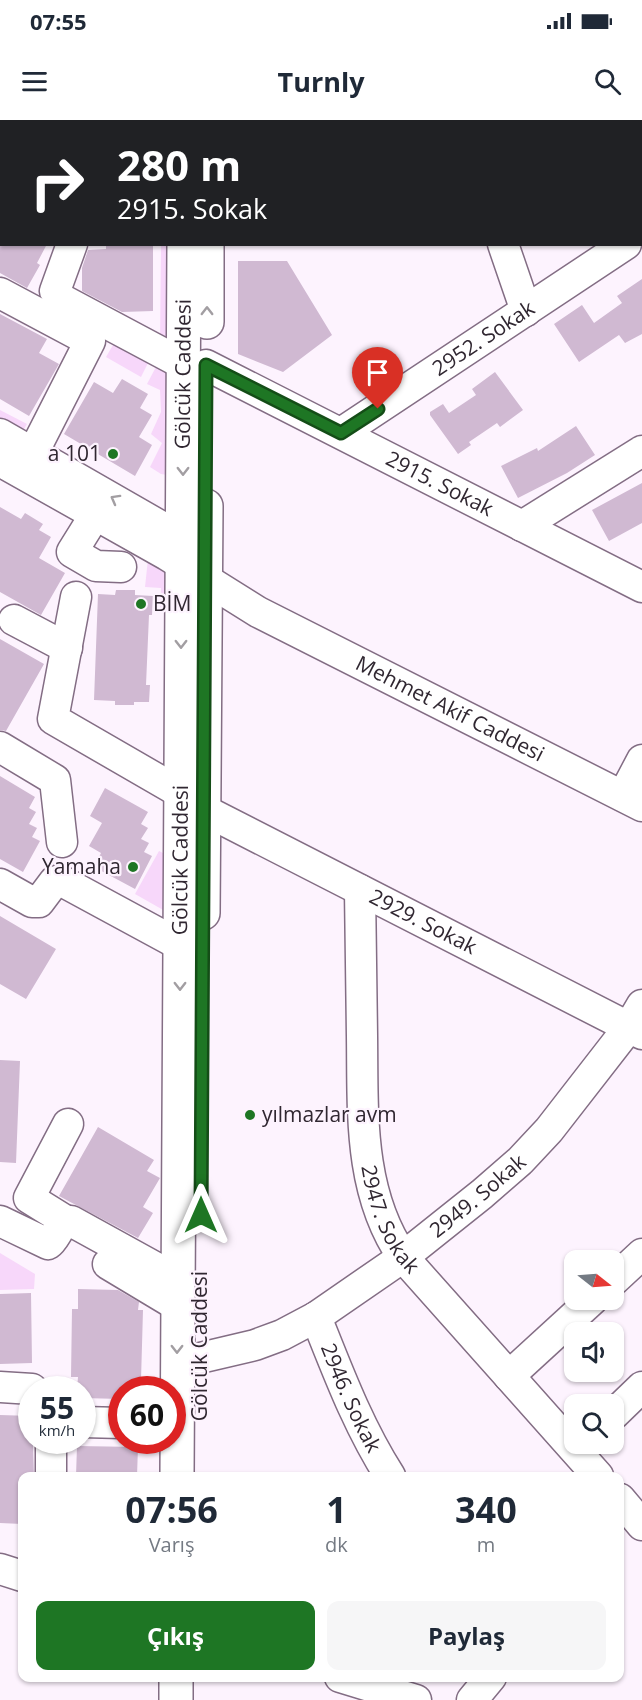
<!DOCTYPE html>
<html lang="tr">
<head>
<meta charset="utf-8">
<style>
  body { margin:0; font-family:"Open Sans",sans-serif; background:#f6f6f7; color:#1f2937; height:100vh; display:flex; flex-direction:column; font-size:22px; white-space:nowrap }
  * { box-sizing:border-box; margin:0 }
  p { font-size:20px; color:#747a83 }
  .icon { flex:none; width:33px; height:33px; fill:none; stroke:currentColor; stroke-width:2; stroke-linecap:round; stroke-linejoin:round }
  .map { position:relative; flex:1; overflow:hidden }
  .panel { position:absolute; left:18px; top:1352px; width:606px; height:210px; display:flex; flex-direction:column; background:#fff; border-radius:12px; box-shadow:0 2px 4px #0004 }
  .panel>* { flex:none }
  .banner { position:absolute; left:0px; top:0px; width:642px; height:126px; box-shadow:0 2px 4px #0004; background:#202124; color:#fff; overflow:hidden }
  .needle { width:39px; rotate:107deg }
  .controls { position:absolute; left:564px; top:1130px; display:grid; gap:12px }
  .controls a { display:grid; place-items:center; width:60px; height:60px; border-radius:12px; background:#fff; box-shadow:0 2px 4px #0004; font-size:30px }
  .speed { position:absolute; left:18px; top:1256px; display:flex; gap:12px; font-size:30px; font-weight:700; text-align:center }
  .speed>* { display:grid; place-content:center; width:78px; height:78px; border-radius:50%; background:#fff; box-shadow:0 2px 4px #0004; line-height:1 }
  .speed small { font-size:15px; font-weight:400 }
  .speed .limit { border:9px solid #d22; background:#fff; color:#111 }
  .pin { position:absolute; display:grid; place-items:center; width:51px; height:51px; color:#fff; margin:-62px -26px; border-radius:50% 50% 50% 0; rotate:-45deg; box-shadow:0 0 6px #0007 }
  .pin .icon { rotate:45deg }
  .me { position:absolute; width:66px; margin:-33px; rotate:0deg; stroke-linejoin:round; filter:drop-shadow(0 0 4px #0008) }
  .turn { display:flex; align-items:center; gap:21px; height:126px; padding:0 18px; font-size:27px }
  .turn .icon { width:78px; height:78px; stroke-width:2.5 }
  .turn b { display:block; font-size:42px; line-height:51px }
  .eta { display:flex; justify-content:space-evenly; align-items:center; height:102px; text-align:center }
  .eta b { font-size:36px; font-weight:700; line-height:42px }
  .button { display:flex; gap:12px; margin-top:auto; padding:12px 18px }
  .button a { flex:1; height:69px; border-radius:12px; background:#1e7624; color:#fff; font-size:24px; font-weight:700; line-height:69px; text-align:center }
  .button a+a { background:#f6f6f7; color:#1f2937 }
  .status { display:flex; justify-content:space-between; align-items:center; height:42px; padding:0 30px; background:#fff; direction:ltr }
  .status svg { height:16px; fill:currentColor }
  header { display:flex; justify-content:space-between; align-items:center; height:78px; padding:0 18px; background:#fff; font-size:27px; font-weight:700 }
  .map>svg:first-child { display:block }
  .green { fill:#f7d7fa }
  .building { fill:#d0b9d2 }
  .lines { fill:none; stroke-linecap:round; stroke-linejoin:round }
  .minor-casing { stroke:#836d84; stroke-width:33 }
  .major-casing { stroke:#836d84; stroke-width:36 }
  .minor { stroke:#fff; stroke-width:30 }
  .major { stroke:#fff; stroke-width:33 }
  .oneway { stroke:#a29ea2 }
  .route-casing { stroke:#144d17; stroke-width:15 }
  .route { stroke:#1e7624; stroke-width:10 }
  .poi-dot { fill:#1e7624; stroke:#fdf3fe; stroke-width:2 }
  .labels { text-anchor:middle; stroke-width:4.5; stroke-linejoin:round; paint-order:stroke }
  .street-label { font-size:21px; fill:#302731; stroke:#fdf3fe }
  .poi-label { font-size:21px; fill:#302731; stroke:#fdf3fe; text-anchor:end }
</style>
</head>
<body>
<div class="status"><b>07:55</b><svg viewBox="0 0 49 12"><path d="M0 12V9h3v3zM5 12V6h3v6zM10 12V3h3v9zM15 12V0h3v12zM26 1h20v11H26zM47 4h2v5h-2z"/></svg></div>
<header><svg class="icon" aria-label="menu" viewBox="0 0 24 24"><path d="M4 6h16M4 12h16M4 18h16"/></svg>Turnly<svg class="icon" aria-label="search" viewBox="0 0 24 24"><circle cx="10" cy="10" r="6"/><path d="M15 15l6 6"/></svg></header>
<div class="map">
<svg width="642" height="1580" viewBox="0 0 642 1580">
  <rect width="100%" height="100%" fill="#fdf3fe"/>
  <path class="green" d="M161 125H176L177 234 160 224Z
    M116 220 150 239 141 257 106 237Z
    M157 245 174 254V356L161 354 150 347 162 323 151 314 161 292 160 270 147 264Z
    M0 290 27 304 21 314 0 302Z
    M148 439 167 450V492H160L161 468 145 467Z
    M159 731 165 734V791L135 774Z
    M0 1133 35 1154 34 1169 0 1170Z"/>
  <path class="building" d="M0 124H47L37 143 40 145 27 168 0 153Z
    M106 124H153V191L122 192 82 171V148L88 130 106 129Z
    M238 141H287L332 215 283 252 238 234Z
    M642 159V214L625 223 619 215 579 242 554 204 582 185 594 203 622 183 617 176Z
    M0 194 47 219 39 233 59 244 29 296 0 279Z
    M495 252 523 290 500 307 497 303 469 322 471 325 458 334 430 295V292L443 284 449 293 476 275 472 269Z
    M122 259 148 274 140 288 152 295 139 317 152 325 135 356 64 314 94 262 113 273Z
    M576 306 595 335 567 353 518 378 501 346 537 328 538 331Z
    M642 363V403L609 421 592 390Z
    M0 387 21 399 25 393 43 404 39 410 51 417 39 438 65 453 41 495 0 472Z
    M116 470H135V475L153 476 152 495H149L146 565H150L149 582H134V585H115V581L94 580 98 474 115 475Z
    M0 519 44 544 6 611 0 610Z
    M0 656 35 677 29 688 36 692 29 704 37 708 32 717 40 721 23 752 0 739Z
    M105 668 148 692 141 704 148 708 141 719 149 723 144 732 152 736 135 769 94 747 101 733 89 726 102 703 90 696Z
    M0 796 56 829 26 879 0 864Z
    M0 940 20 941 16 1043 0 1042Z
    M98 1007 154 1040 147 1051 160 1058 143 1087 153 1093 138 1118 59 1076Z
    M78 1169 118 1170 139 1182 138 1190H143L141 1260H137V1269H122V1279L82 1278V1269H77L78 1257H71L72 1189H78Z
    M31 1173 32 1243 0 1244V1174Z
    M0 1295 32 1296 34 1356H22V1404L0 1403Z
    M77 1326 138 1327 137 1356H76Z"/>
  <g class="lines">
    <g class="minor-casing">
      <g id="minor">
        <path d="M127 0 129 2"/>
        <path d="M460 0V2"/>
        <path d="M72 124 55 171 61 179 183 244"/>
        <path d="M503 124 526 191"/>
        <path d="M0 173 90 221 33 333"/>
        <path id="s1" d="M206 245 642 467"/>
        <path id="s2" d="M341 313 626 124"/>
        <path d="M0 314 202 430"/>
        <path id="s3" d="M0 341 167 435 258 492 642 686"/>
        <path d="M95 395 72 432 96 446 121 447"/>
        <path d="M522 406 642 331"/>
        <path d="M76 477 53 599 181 673"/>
        <path d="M14 500 67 528"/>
        <path d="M0 627 55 660 62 722"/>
        <path d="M623 676 642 640"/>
        <path id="s4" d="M204 690 642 914"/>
        <path d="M0 764 32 782H39L54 762 60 760 180 825"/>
        <path id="s5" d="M360 770C361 819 361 867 362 916 363 991 358 1072 403 1137L598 1356"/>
        <path d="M0 1101 48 1124C57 1118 59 1101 71 1101L178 1160"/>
        <path d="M66 1101 29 1078 68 1004"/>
        <path d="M108 1144 178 1186"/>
        <path d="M614 1160 642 1134"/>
        <path id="s6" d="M316 1197C338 1252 358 1306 390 1356"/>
        <path id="s7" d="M200 1238 255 1225 282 1215 316 1197 403 1137 482 1074 520 1041 549 1010 629 907 642 885"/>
        <path d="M509 1256 593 1179"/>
        <path d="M0 1267 32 1269"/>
        <path d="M614 1294 642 1267"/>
        <path d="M82 1302 122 1303"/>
        <path d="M51 1356V1320"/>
        <path d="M620 1379 642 1405"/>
        <path d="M0 1449 22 1456"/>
        <path d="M340 1557 416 1580"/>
        <path d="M472 1580 491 1557"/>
      </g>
    </g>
    <g class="major-casing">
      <g id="major">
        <path d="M185 2V0"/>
        <path d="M208 2V0"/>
        <path d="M207 202V124"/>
        <path d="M203 793 206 386"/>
        <path id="s8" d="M177 1356 184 124"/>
        <path d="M176 1557V1580"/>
      </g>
    </g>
    <use href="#minor" class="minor"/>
    <use href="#major" class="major"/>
  </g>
  <defs><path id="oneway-chevron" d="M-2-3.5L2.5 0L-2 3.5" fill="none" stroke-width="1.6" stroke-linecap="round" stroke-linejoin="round" transform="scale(1.5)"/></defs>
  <g class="oneway">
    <use href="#oneway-chevron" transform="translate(207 191) rotate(-90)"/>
    <use href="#oneway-chevron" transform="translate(183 351) rotate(90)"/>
    <use href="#oneway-chevron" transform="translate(115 379) rotate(-151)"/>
    <use href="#oneway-chevron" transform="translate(181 524) rotate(90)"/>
    <use href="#oneway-chevron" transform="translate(180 866) rotate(90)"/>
    <use href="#oneway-chevron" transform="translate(177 1229) rotate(90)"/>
  </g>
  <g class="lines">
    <g class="route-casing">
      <path id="route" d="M201 1095 206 245 341 313 378 289"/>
    </g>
    <use href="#route" class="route"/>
  </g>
  <g class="poi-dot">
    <circle cx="113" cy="334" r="6"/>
    <circle cx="141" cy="484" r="6"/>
    <circle cx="133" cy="747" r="6"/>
    <circle cx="250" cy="995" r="6"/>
  </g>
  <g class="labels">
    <g class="street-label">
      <text dy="7" stroke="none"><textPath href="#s2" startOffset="171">2952. Sokak</textPath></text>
      <text dy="7" stroke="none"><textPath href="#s8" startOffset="1102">Gölcük Caddesi</textPath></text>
      <text dy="7" stroke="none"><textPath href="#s1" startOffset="262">2915. Sokak</textPath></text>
      <text dy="7" stroke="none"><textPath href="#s3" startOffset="514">Mehmet Akif Caddesi</textPath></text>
      <text dy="7" stroke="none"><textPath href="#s8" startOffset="616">Gölcük Caddesi</textPath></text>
      <text dy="7" stroke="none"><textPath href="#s4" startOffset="246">2929. Sokak</textPath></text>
      <text dy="7" stroke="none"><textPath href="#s7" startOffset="326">2949. Sokak</textPath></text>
      <text dy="7" stroke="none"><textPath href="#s5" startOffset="334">2947. Sokak</textPath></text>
      <text transform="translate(200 1226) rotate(-90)" y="7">Gölcük Caddesi</text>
      <text dy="7" stroke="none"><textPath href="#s6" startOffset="88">2946. Sokak</textPath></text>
    </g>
    <g class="poi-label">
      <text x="101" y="341">a 101</text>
      <text x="153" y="491" text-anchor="start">BİM</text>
      <text x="121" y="754">Yamaha</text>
      <text x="262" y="1002" text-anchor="start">yılmazlar avm</text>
    </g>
  </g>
</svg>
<div class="controls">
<a><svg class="needle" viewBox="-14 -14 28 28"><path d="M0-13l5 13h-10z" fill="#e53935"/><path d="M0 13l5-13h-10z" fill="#747a83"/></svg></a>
<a><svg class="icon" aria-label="sound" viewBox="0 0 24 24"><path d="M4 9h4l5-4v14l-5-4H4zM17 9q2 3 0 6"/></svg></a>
<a><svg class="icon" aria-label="search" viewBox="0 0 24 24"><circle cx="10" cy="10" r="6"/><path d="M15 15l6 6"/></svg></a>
</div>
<div class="speed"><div>55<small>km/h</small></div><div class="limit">60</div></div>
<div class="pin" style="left:378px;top:289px;background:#d93025"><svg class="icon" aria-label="arrive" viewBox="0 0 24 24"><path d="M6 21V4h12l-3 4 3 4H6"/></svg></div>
<svg class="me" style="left:201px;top:1095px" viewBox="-20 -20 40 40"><path d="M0-17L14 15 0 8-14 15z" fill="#1e7624" stroke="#fff" stroke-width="4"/></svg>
<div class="banner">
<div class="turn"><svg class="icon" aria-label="right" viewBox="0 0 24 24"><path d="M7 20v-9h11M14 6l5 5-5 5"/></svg><div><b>280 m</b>2915. Sokak</div></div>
</div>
<section class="panel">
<div class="eta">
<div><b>07:56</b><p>Varış</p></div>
<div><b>1</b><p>dk</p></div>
<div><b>340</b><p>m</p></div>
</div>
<div class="button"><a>Çıkış</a><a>Paylaş</a></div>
</section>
</div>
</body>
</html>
